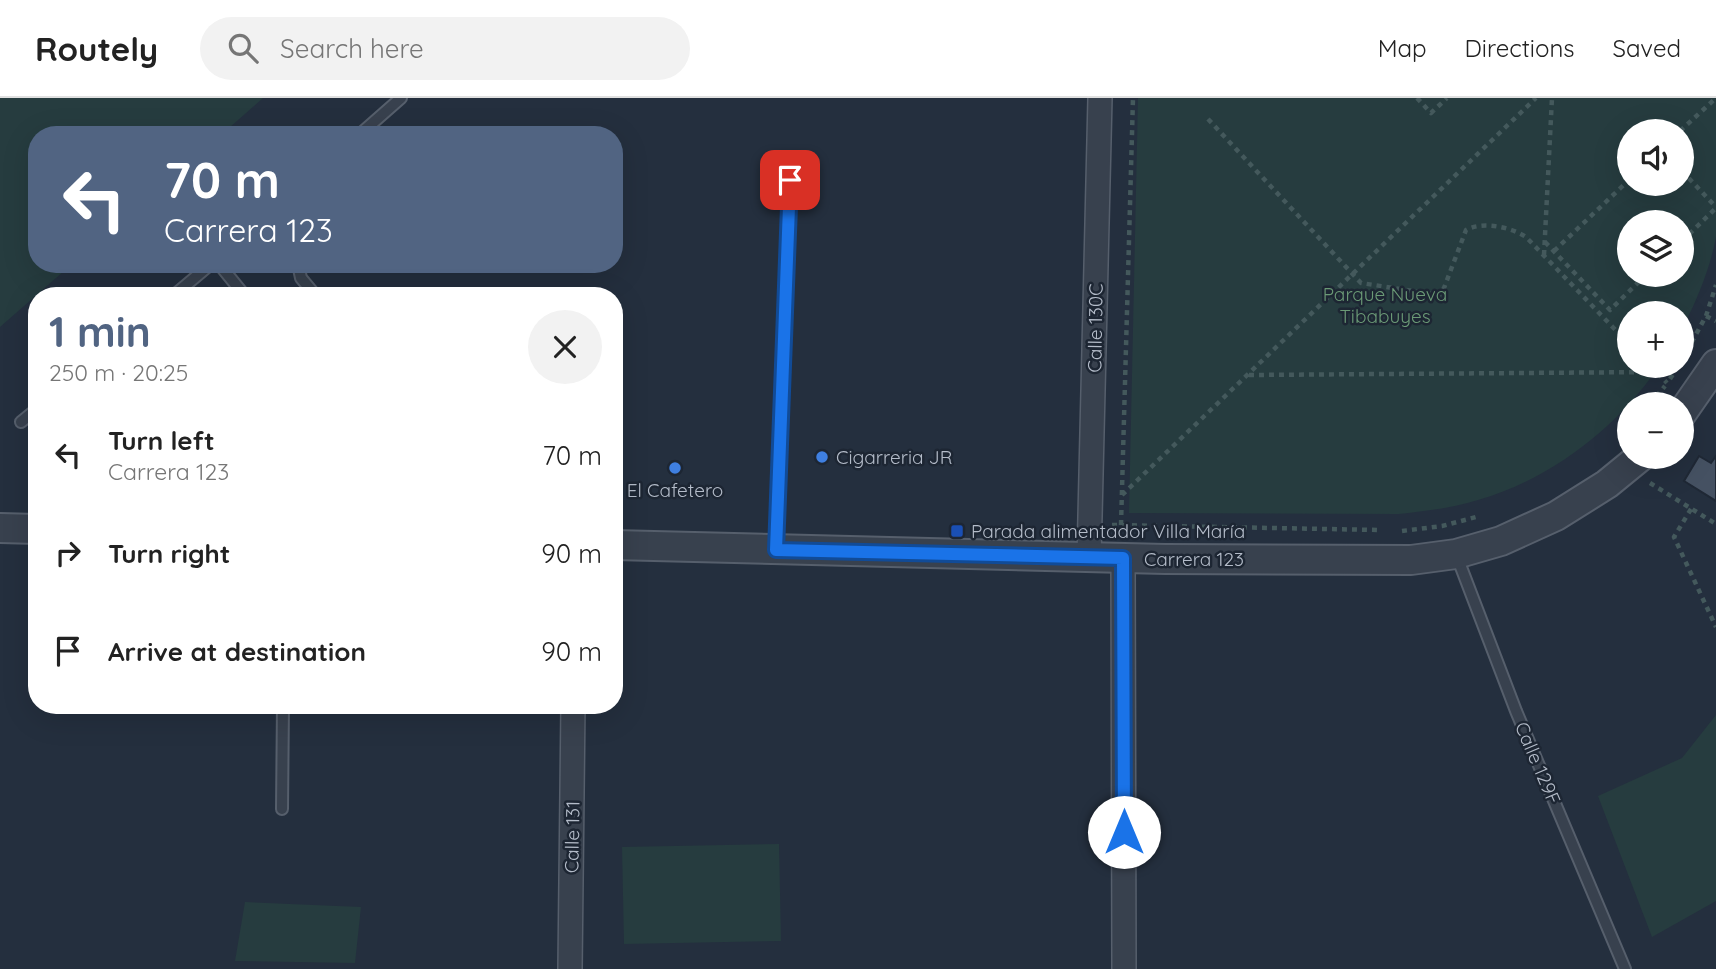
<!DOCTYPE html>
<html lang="en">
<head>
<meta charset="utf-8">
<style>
  body { margin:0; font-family:Quicksand,sans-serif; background:#f2f2f2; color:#222; height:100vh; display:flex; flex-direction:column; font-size:26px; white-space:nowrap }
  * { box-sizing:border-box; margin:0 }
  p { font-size:23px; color:#767676 }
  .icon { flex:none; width:38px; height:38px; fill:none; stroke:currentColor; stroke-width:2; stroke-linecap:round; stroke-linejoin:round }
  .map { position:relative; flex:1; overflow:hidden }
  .details { position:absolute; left:28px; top:189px; width:595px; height:427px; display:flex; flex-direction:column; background:#fff; border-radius:28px; box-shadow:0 7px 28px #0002 }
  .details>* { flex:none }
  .top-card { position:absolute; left:28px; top:28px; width:595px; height:147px; border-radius:28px; box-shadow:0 7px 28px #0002; background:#516482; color:#fff; overflow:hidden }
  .controls { position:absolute; left:1617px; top:21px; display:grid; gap:14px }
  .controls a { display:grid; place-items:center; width:77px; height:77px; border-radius:50%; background:#fff; box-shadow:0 7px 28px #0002; font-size:35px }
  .pin { position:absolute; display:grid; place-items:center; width:60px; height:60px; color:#fff; margin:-30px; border-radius:14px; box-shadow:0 4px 10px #0006 }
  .me { position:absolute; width:77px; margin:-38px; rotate:0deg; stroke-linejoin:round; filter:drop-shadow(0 0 5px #0008) }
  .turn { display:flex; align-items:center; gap:24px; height:147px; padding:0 21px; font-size:32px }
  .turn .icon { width:91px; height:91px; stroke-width:2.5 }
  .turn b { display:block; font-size:49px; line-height:60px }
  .round { display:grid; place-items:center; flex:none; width:74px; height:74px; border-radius:37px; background:#f2f2f2 }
  .head { display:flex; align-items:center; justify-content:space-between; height:119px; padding:0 21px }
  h1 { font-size:42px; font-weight:700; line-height:52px; color:#516482 }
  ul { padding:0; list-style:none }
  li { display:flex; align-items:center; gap:21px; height:98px; padding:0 21px }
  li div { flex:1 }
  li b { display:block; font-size:26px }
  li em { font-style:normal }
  header { display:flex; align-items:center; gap:42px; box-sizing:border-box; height:98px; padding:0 35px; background:#fff; border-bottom:2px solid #e0e0e0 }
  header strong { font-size:33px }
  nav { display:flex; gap:38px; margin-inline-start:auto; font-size:24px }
  .search { width:490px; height:63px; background:#f2f2f2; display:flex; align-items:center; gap:18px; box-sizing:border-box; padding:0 24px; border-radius:38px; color:#767676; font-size:26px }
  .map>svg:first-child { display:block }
  .green { fill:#263c3f; fill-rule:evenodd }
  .building { fill:#455162; stroke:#1f2835; stroke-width:2 }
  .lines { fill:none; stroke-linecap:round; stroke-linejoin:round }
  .service-casing { stroke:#565f6c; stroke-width:14 }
  .minor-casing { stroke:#565f6c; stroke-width:26 }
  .tertiary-casing { stroke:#565f6c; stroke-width:32 }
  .path { stroke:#44595c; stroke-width:4.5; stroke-dasharray:5 5; stroke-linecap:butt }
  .service { stroke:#38414e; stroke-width:10 }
  .minor { stroke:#38414e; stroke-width:23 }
  .tertiary { stroke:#38414e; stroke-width:28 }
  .route-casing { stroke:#114b97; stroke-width:18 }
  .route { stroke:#1a73e8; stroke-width:12 }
  .shop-dot { fill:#3f7fe0; stroke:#1d2633; stroke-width:2.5 }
  .transit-dot { fill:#1a4fb4; stroke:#1d2633; stroke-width:2.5 }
  .labels { text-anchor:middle; stroke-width:5; stroke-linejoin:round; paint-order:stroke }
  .park-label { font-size:19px; fill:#6b9a76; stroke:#1d2633 }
  .street-label { font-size:19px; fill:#b4bcc9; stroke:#1d2633 }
  .poi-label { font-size:19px; fill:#b4bcc9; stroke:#1d2633; text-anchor:start }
</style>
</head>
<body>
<header>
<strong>Routely</strong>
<div class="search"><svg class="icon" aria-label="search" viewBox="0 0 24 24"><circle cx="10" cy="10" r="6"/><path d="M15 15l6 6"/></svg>Search here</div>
<nav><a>Map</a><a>Directions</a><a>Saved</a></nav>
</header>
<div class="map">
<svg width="1716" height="871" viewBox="0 0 1716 871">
  <rect width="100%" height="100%" fill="#242f3e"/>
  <path class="green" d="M0 0H263L221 37H37V166H72L0 229Z
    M1138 0H1716V139C1710 171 1697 202 1682 231V215H1629V268H1659C1617 330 1551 381 1478 402 1452 410 1426 413 1399 416L1129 415ZM1629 33H1682V86H1629ZM1682 124V177H1629V124Z
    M1716 617V803L1652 839 1598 698 1682 660Z
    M779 746 781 843 624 846 622 749Z
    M245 804 361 809 355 865 235 863Z"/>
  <path class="building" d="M1699 358 1711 365 1716 358V403L1684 383Z"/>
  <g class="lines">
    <g class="service-casing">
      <path id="service" d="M359 37 401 0
        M219 166 245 198
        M298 166 301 180 316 198
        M173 198 211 166
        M21 324 37 311
        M776 449 791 82
        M1456 456 1516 613 1625 871
        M282 711 283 607"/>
    </g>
    <g class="minor-casing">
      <path id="minor" d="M1089 460 1100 0
        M1123 460 1124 871
        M570 871 573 607"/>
    </g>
    <g class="tertiary-casing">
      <path id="tertiary" d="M1682 315 1716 266
        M0 430 37 431
        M614 447 1165 461 1411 462 1456 456 1501 443 1556 418 1607 386 1640 359"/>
    </g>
    <path class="path" d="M1417 0 1431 15 1447 0
      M1208 21 1361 185 1439 197 1444 190 1466 132C1482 123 1511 129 1526 139L1629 246
      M1680 33 1716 0
      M1682 73 1716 109
      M1682 143 1716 110
      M1545 144 1610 212 1646 177
      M1554 153 1629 82
      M1544 157 1552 0
      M1706 218 1716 223
      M1682 262 1706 218 1716 187
      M1651 268 1667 285
      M1249 277 1657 274
      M1670 281 1678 268
      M1650 306 1665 288
      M1619 338 1629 329
      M1650 385 1716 426
      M1122 397 1536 0
      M1691 411 1674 439 1716 529
      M1112 427 1379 432
      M1121 427 1133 0
      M1402 433 1442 428 1480 418"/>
    <use href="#service" class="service"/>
    <use href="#minor" class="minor"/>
    <use href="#tertiary" class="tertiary"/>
  </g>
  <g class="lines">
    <g class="route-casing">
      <path id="route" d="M790 82 776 452 1123 460 1124 734"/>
    </g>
    <use href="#route" class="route"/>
  </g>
  <g class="shop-dot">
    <circle cx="822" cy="359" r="7"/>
    <circle cx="675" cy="370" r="7"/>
  </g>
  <rect class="transit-dot" x="950" y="426" width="14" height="14" rx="3.5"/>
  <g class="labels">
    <g class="park-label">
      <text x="1385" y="203">Parque Nueva<tspan x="1385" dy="22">Tibabuyes</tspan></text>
    </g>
    <g class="street-label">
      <text transform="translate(1095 230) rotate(-89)" y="7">Calle 130C</text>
      <text x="1194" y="468">Carrera 123</text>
      <text transform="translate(1538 665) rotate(67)" y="7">Calle 129F</text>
      <text transform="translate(572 739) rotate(-89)" y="7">Calle 131</text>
    </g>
    <g class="poi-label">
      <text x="836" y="366">Cigarreria JR</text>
      <text x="675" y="399" text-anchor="middle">El Cafetero</text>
      <text x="971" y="440">Parada alimentador Villa María</text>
    </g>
  </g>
</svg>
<div class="controls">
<a><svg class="icon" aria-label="sound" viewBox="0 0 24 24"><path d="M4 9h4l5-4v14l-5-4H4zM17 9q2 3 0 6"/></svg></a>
<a><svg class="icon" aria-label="layers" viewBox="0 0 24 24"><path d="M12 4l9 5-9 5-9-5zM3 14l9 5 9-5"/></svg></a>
<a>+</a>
<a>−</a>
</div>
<div class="pin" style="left:790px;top:82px;background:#d93025"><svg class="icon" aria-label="arrive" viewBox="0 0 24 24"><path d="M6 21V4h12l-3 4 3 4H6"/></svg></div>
<svg class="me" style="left:1124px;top:734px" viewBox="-20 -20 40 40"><circle r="19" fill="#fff"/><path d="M0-13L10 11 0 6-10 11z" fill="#1a73e8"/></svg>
<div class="top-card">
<div class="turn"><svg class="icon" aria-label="left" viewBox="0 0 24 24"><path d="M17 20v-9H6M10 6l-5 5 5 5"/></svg><div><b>70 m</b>Carrera 123</div></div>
</div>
<section class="details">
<div class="head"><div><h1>1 min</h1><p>250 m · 20:25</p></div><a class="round"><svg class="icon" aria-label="close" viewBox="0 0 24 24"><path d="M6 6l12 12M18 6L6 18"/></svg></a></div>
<ul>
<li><svg class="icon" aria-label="left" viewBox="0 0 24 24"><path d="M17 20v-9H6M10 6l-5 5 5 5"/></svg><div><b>Turn left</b><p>Carrera 123</p></div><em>70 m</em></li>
<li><svg class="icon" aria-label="right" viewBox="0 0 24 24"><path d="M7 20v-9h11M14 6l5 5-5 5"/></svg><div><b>Turn right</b></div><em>90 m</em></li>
<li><svg class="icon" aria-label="arrive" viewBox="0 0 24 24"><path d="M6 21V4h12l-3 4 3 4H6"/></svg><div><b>Arrive at destination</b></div><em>90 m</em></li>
</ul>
</section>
</div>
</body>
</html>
